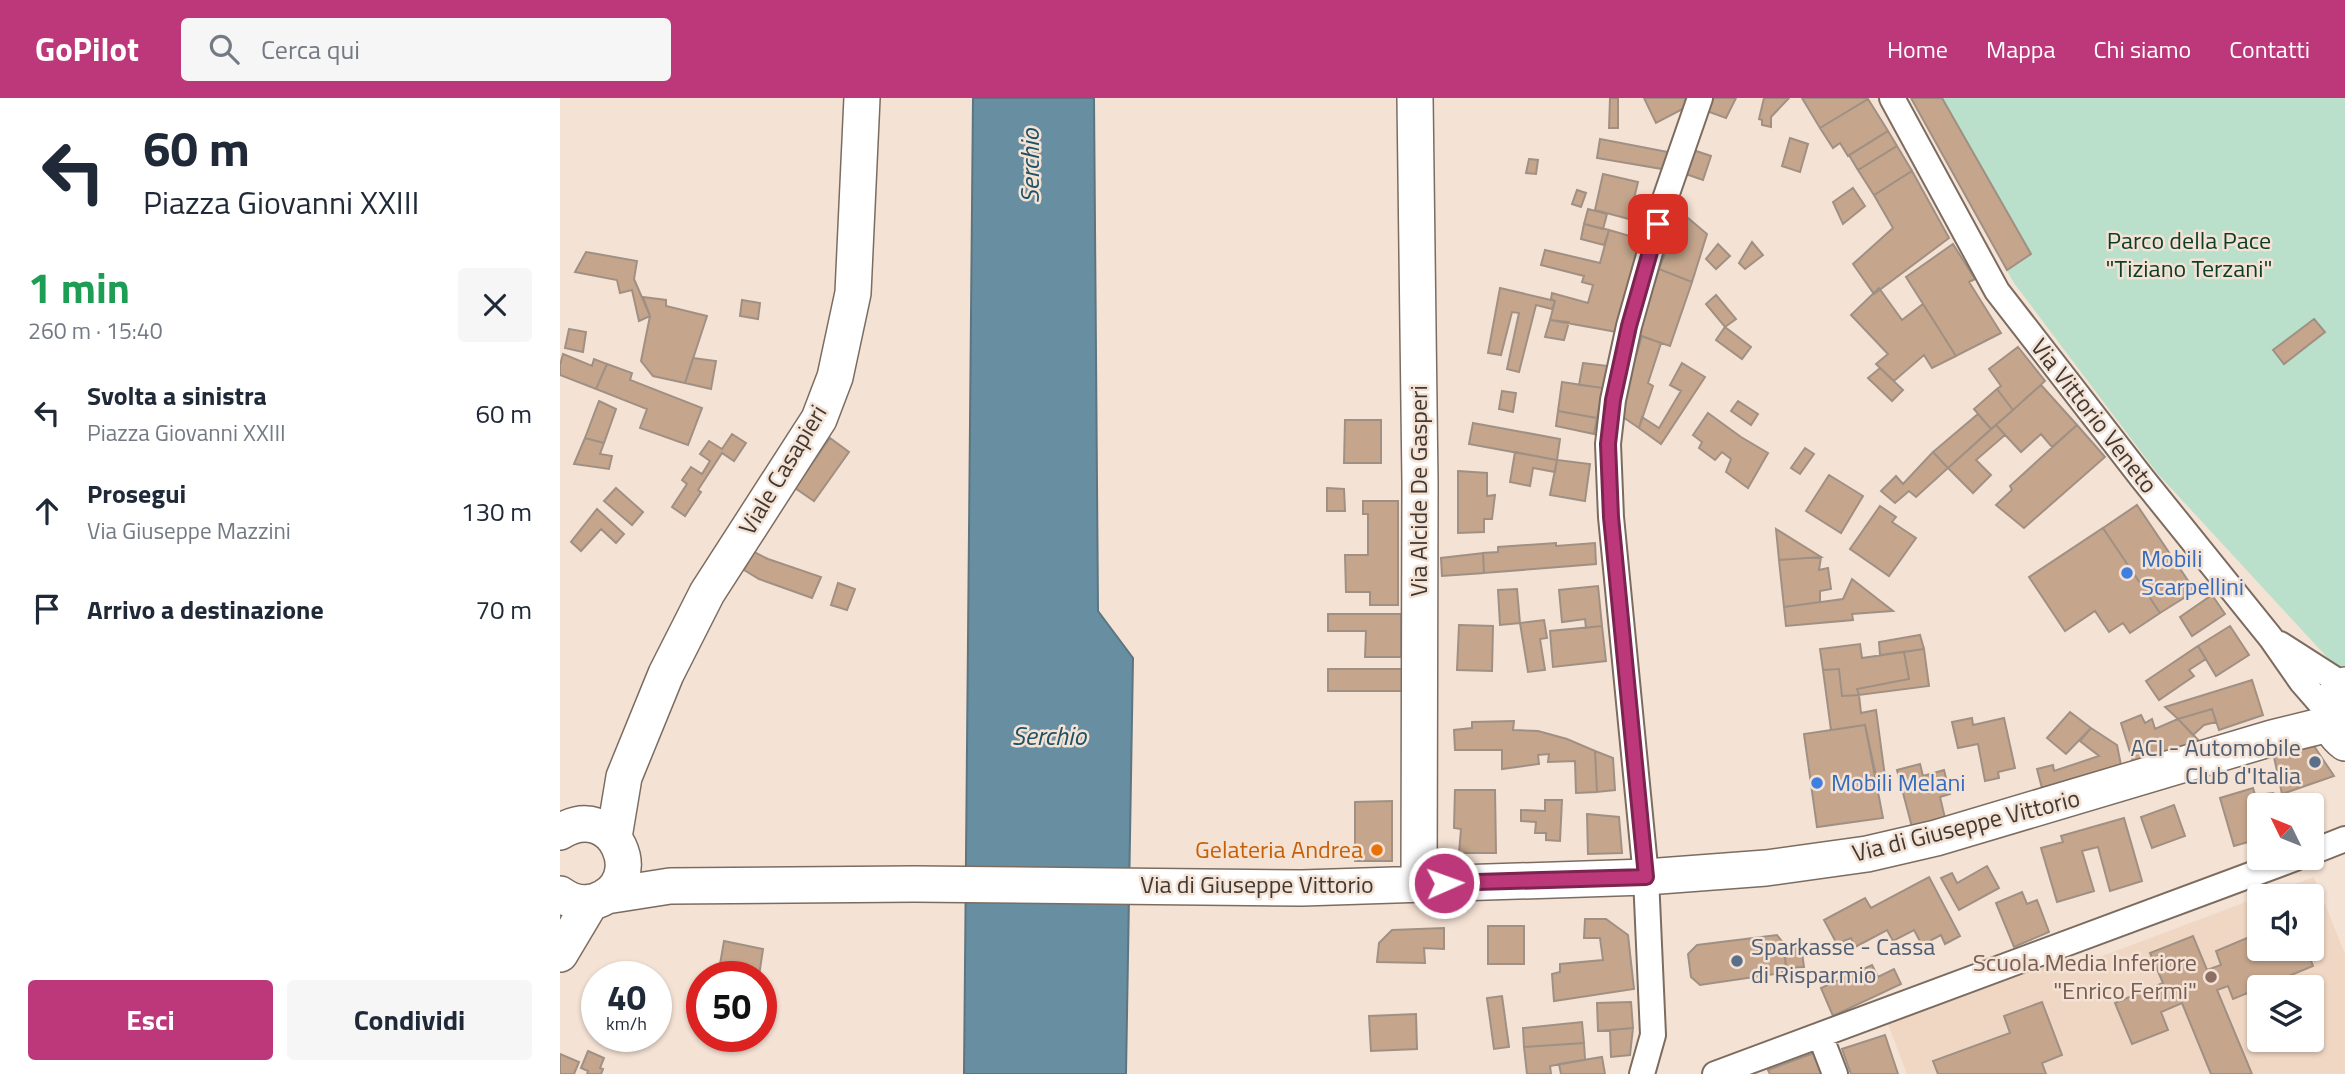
<!DOCTYPE html>
<html lang="it">
<head>
<meta charset="utf-8">
<style>
  body { margin:0; font-family:"Titillium Web",sans-serif; background:#f6f6f7; color:#1f2937; height:100vh; display:flex; flex-direction:column; font-size:26px; white-space:nowrap }
  * { box-sizing:border-box; margin:0 }
  p { font-size:23px; color:#747a83 }
  .icon { flex:none; width:38px; height:38px; fill:none; stroke:currentColor; stroke-width:2; stroke-linecap:round; stroke-linejoin:round }
  .map { position:relative; flex:1; overflow:hidden }
  .sheet { display:flex; flex-direction:column; background:#fff; width:560px }
  .sheet>* { flex:none }
  .banner { background:#fff; color:#1f2937; overflow:hidden }
  .needle { width:46px; rotate:313deg }
  .tools { position:absolute; left:1687px; top:695px; display:grid; gap:14px }
  .tools a { display:grid; place-items:center; width:77px; height:77px; border-radius:7px; background:#fff; box-shadow:0 2px 5px #0004; font-size:35px }
  .speed { position:absolute; left:21px; top:863px; display:flex; gap:14px; font-size:35px; font-weight:700; text-align:center }
  .speed>* { display:grid; place-content:center; width:91px; height:91px; border-radius:50%; background:#fff; box-shadow:0 2px 5px #0004; line-height:1 }
  .speed small { font-size:18px; font-weight:400 }
  .speed .limit { border:10px solid #d22; background:#fff; color:#111 }
  .pin { position:absolute; display:grid; place-items:center; width:60px; height:60px; color:#fff; margin:-30px; border-radius:14px; box-shadow:0 4px 10px #0006 }
  .me { position:absolute; width:77px; margin:-38px; rotate:88deg; stroke-linejoin:round; filter:drop-shadow(0 0 5px #0008) }
  .turn { display:flex; align-items:center; gap:24px; height:147px; padding:0 28px; font-size:32px }
  .turn .icon { width:91px; height:91px; stroke-width:2.5 }
  .turn b { display:block; font-size:49px; line-height:60px }
  .round { display:grid; place-items:center; flex:none; width:74px; height:74px; border-radius:7px; background:#f6f6f7 }
  .summary { display:flex; align-items:center; justify-content:space-between; height:119px; padding:0 28px }
  h1 { font-size:42px; font-weight:700; line-height:52px; color:#1e9e55 }
  .action { display:flex; gap:14px; margin-top:auto; padding:14px 28px }
  .action a { flex:1; height:80px; border-radius:7px; background:#bd387b; color:#fff; font-size:28px; font-weight:700; line-height:80px; text-align:center }
  .action a+a { background:#f6f6f7; color:#1f2937 }
  ul { padding:0; list-style:none }
  li { display:flex; align-items:center; gap:21px; height:98px; padding:0 28px }
  li div { flex:1 }
  li b { display:block; font-size:26px }
  li em { font-style:normal }
  header { display:flex; align-items:center; gap:42px; box-sizing:border-box; height:98px; padding:0 35px; background:#bd387b; color:#fff }
  header strong { font-size:33px }
  nav { display:flex; gap:38px; margin-inline-start:auto; font-size:24px }
  .search { width:490px; height:63px; background:#f6f6f7; display:flex; align-items:center; gap:18px; box-sizing:border-box; padding:0 24px; border-radius:7px; color:#747a83; font-size:26px }
  main { display:flex; flex:1; min-height:0 }
  .map>svg:first-child { display:block }
  .built { fill:#efd7c4; fill-rule:evenodd }
  .green { fill:#badfcb }
  .water { fill:#688fa1; stroke:#5c7580; stroke-width:2 }
  .building { fill:#c5a68d; stroke:#a09083; stroke-width:2 }
  .lines { fill:none; stroke-linecap:round; stroke-linejoin:round }
  .street-casing { stroke:#7c6c60; stroke-width:28 }
  .secondary-casing { stroke:#7c6c60; stroke-width:38 }
  .street { stroke:#fff; stroke-width:24 }
  .secondary { stroke:#fff; stroke-width:35 }
  .route-casing { stroke:#7b2450; stroke-width:18 }
  .route { stroke:#bd387b; stroke-width:12 }
  .shop-dot { fill:#3f7fe0; stroke:#f4e2d4; stroke-width:2.5 }
  .service-dot { fill:#5c6f8a; stroke:#f4e2d4; stroke-width:2.5 }
  .food-dot { fill:#e8710a; stroke:#f4e2d4; stroke-width:2.5 }
  .education-dot { fill:#8d6e63; stroke:#f4e2d4; stroke-width:2.5 }
  .labels { text-anchor:middle; stroke-width:5; stroke-linejoin:round; paint-order:stroke }
  .park-label { font-size:24px; fill:#0a3e29; stroke:#f4e2d4 }
  .street-label { font-size:24px; fill:#403933; stroke:#f4e2d4 }
  .shop-label { font-size:24px; fill:#366cbe; stroke:#f4e2d4; text-anchor:start }
  .service-label { font-size:24px; fill:#4e5e75; stroke:#f4e2d4; text-anchor:end }
  .food-label { font-size:24px; fill:#c56008; stroke:#f4e2d4; text-anchor:end }
  .education-label { font-size:24px; fill:#785e54; stroke:#f4e2d4; text-anchor:end }
  .water-label { font-size:26px; font-style:italic; fill:#1c5266; stroke:#f4e2d4 }
</style>
</head>
<body>
<header>
<strong>GoPilot</strong>
<div class="search"><svg class="icon" aria-label="search" viewBox="0 0 24 24"><circle cx="10" cy="10" r="6"/><path d="M15 15l6 6"/></svg>Cerca qui</div>
<nav><a>Home</a><a>Mappa</a><a>Chi siamo</a><a>Contatti</a></nav>
</header>
<main>
<section class="sheet">
<div class="banner">
<div class="turn"><svg class="icon" aria-label="left" viewBox="0 0 24 24"><path d="M17 20v-9H6M10 6l-5 5 5 5"/></svg><div><b>60 m</b>Piazza Giovanni XXIII</div></div>
</div>
<div class="summary"><div><h1>1 min</h1><p>260 m · 15:40</p></div><a class="round"><svg class="icon" aria-label="close" viewBox="0 0 24 24"><path d="M6 6l12 12M18 6L6 18"/></svg></a></div>
<ul>
<li><svg class="icon" aria-label="left" viewBox="0 0 24 24"><path d="M17 20v-9H6M10 6l-5 5 5 5"/></svg><div><b>Svolta a sinistra</b><p>Piazza Giovanni XXIII</p></div><em>60 m</em></li>
<li><svg class="icon" aria-label="ahead" viewBox="0 0 24 24"><path d="M12 20V5M6 11l6-6 6 6"/></svg><div><b>Prosegui</b><p>Via Giuseppe Mazzini</p></div><em>130 m</em></li>
<li><svg class="icon" aria-label="arrive" viewBox="0 0 24 24"><path d="M6 21V4h12l-3 4 3 4H6"/></svg><div><b>Arrivo a destinazione</b></div><em>70 m</em></li>
</ul>
<div class="action"><a>Esci</a><a>Condividi</a></div>
</section>
<div class="map">
<svg width="1785" height="976" viewBox="0 0 1785 976">
  <rect width="100%" height="100%" fill="#f4e2d4"/>
  <path class="built" d="M1754 779 1785 856V976H1347L1328 926 1508 855 1513 869 1699 799V850H1752V798H1702ZM1699 889H1752V942H1699Z"/>
  <path class="green" d="M1351 0H1785V568L1777 570 1597 375 1454 185Z"/>
  <path class="water" d="M413 0H534L538 513 573 560 566 976H404Z"/>
  <path class="building" d="M1050 0H1058V30H1049Z
    M1084 0H1131L1134 5 1096 25Z
    M1145 0H1176L1166 20 1141 11Z
    M1204 0H1229L1211 19V29L1202 27V22L1199 21Z
    M1242 0H1308V1L1260 30Z
    M1351 0H1382L1471 156 1447 172Z
    M1308 1 1328 33 1288 58 1280 45 1273 50 1260 30Z
    M1328 33 1337 48 1298 72 1289 57Z
    M1230 40 1248 46 1240 74 1222 68Z
    M1040 41 1113 55 1108 72 1037 60Z
    M1337 48 1352 73 1314 97 1298 72Z
    M1130 51 1151 58 1143 82 1123 75Z
    M969 61 978 62 976 76 966 75Z
    M1352 73 1389 140 1314 196 1293 166 1333 130 1314 97Z
    M1043 76 1078 84 1069 121 1035 112Z
    M1293 90 1305 108 1283 126 1273 104Z
    M1017 92 1026 95 1021 109 1012 106Z
    M1115 109 1147 136 1132 184 1099 171 1109 145 1105 142Z
    M1028 111 1047 116 1043 131 1024 126Z
    M1024 126 1049 132 1044 147 1021 141Z
    M1049 132 1080 141 1057 234 990 222 995 203 991 201 992 195 1028 205 1033 187 1022 184 1024 178 981 167 985 152 1040 165Z
    M1192 144 1203 157 1185 171 1179 165Z
    M1158 146 1170 158 1156 171 1146 161Z
    M1393 146 1415 181 1409 184 1441 235 1396 258 1346 179Z
    M26 154 77 163 74 181 90 218 79 223 72 192 60 195 57 182 15 174Z
    M1099 171 1132 184 1110 248 1078 237Z
    M940 190 995 203 992 211 976 207 959 274 947 271 959 215 952 214 941 257 928 255Z
    M1319 190 1342 222 1363 206 1396 258 1372 270 1364 257 1334 283 1316 266 1328 256 1291 217Z
    M1156 197 1176 221 1165 229 1146 206Z
    M83 199 106 202V208L147 218 125 285 93 278 81 263 90 218Z
    M182 202 200 205 198 221 180 218Z
    M1754 221 1765 234 1724 266 1713 252Z
    M990 222 1009 224 1004 242 985 239Z
    M1165 229 1191 249 1182 261 1156 242Z
    M9 231 26 234 23 254 5 250Z
    M1082 238 1101 245 1088 285 1093 288 1079 330 1063 319 1070 278Z
    M1458 249 1485 283 1453 312 1437 291 1441 288 1429 271Z
    M3 256 32 268 34 261 47 266 36 291 0 277V267Z
    M133 260 156 263 151 291 125 285Z
    M1023 265 1048 268 1043 290 1019 287Z
    M1122 265 1145 279 1101 346 1079 330 1082 319 1099 330 1121 293 1110 287Z
    M47 266 72 275 70 282 142 310 128 347 80 330 87 311 36 291Z
    M1320 270 1343 292 1332 303 1308 280Z
    M1002 284 1043 290 1037 320 998 313Z
    M1481 287 1517 327 1492 349 1481 336 1461 354 1436 327Z
    M1437 291 1453 312 1431 331 1414 311Z
    M942 293 956 295 953 314 939 311Z
    M39 303 56 311 44 345 25 340Z
    M1178 303 1198 316 1191 327 1171 313Z
    M998 313 1037 320 1034 336 996 328Z
    M1148 315 1181 339 1208 355 1188 390 1166 374 1171 361 1162 354 1155 362 1139 350 1142 344 1133 337Z
    M1418 316 1431 331 1388 370 1373 354Z
    M785 322H821V365H784Z
    M913 325 1000 341 997 362 909 346Z
    M1436 327 1445 337 1416 362 1431 377 1413 395 1388 370Z
    M1517 327 1545 359 1464 430 1436 407 1452 392 1450 388Z
    M172 336 186 345 174 363 162 355 138 392 141 394 125 418 112 409 127 386 122 382 131 369 142 376 150 363 140 356 149 343 162 351Z
    M25 340 44 345 40 356 52 358 49 371 14 366Z
    M270 340 289 354 254 403 235 390Z
    M1245 350 1254 356 1240 376 1231 370Z
    M955 354 997 362 995 374 973 370 970 388 950 384Z
    M1373 354 1388 370 1356 399 1349 393 1335 405 1321 393 1336 378 1343 386Z
    M997 362 1030 366 1025 403 990 397Z
    M898 373 927 375V398L935 397 932 421H924V434L898 435Z
    M1269 377 1303 398 1281 435 1246 413Z
    M56 390 83 414 72 427 44 403Z
    M767 390 784 391 785 413H767Z
    M803 403H838V507H810V494H786L785 457H808V416H803Z
    M1577 407 1635 493 1600 515 1543 430Z
    M1320 408 1336 419 1332 424 1356 440 1329 478 1290 451Z
    M37 411 64 436 56 445 41 431 21 453 11 444Z
    M1543 430 1600 515 1570 535 1563 525 1549 534 1535 513 1505 533 1469 479Z
    M1216 431 1261 459 1219 462Z
    M996 445V448L1035 445 1036 466 924 475 923 455 938 454V449Z
    M194 454 208 461 261 479 252 500 199 481 184 472Z
    M923 455 924 475 882 478 881 460Z
    M1261 459 1259 472 1268 470 1271 491 1260 493V504L1224 509 1219 462Z
    M1292 481 1333 513 1292 516 1293 522 1226 528 1224 509 1283 501Z
    M278 485 295 491 287 512 271 507Z
    M1038 488 1042 528 1026 530 1025 521 1002 524 999 492Z
    M957 491 960 525 940 527 938 492Z
    M1652 497 1665 516 1632 538 1620 519Z
    M768 516H841V559H805L806 533H768Z
    M984 522 987 540 980 541 985 572 968 574 960 525Z
    M899 527 933 528 932 573 897 572Z
    M1042 528 1046 563 993 569 990 533Z
    M1670 528 1689 557 1656 578 1638 548Z
    M1360 537 1364 551 1320 557 1319 544Z
    M1300 546 1302 560 1344 554 1349 581 1297 591 1299 597 1282 598 1279 571 1263 572 1260 551Z
    M1638 548 1646 561 1629 572 1634 578 1599 602 1586 583Z
    M1364 551 1369 588 1299 597 1297 591 1349 581 1344 554Z
    M768 571H844L843 593H768Z
    M1279 571 1282 598 1299 597 1301 615 1316 612 1326 686 1318 687 1305 627 1271 632 1263 572Z
    M1692 582 1703 617 1659 632 1652 611 1618 621 1605 609Z
    M1652 611 1656 624 1644 627 1633 637 1618 621Z
    M1510 614 1531 630 1506 656 1487 640Z
    M1581 617 1585 625 1592 621 1595 631 1618 621 1645 649 1575 670 1561 625Z
    M1412 620 1413 627 1444 620 1455 670 1438 674 1439 680 1425 683 1418 646 1398 650 1392 624Z
    M954 623 953 632 978 633 1007 641 1035 653 1037 694 1016 695 1015 663 988 664 989 656 978 657 979 666 942 671V652H895L894 632 912 630V624Z
    M1305 627 1323 720 1257 729 1244 636Z
    M1531 630 1557 647 1562 672 1483 694 1477 671 1493 667 1494 673 1539 658 1520 643Z
    M1754 648 1774 678 1722 696 1714 659Z
    M1035 653 1053 660 1055 692 1037 694Z
    M1360 666 1363 678 1384 672 1390 696 1380 699 1385 720 1352 729 1337 672Z
    M1693 690 1699 710V741L1674 748 1660 700Z
    M895 692H935L936 755H899L901 731 894 730Z
    M1713 695 1715 706 1731 701 1733 707H1699V710L1696 697Z
    M985 702H1002L1000 743 986 742V735H975L976 724 961 723V712L985 713Z
    M832 703V763H795V704Z
    M1614 707 1625 738 1592 750 1581 719Z
    M1027 716 1059 719 1062 755 1028 756Z
    M1564 720 1582 783 1550 793 1538 749 1522 753 1534 793 1497 804 1481 750 1503 744 1501 738Z
    M1427 768 1439 790 1399 812 1381 780 1392 775 1397 785Z
    M1369 779 1400 838 1385 846 1381 837 1362 847 1354 832 1333 843 1327 832 1295 849 1291 840 1277 846 1264 822 1305 800 1311 810Z
    M1462 794 1467 806 1477 802 1489 834 1454 849 1436 805Z
    M1025 821H1046L1068 837 1074 891 994 903 992 876 1000 874V866L1043 862 1040 840H1024Z
    M928 828H964V866H928Z
    M884 830V851L864 850 865 865 817 864 819 845 832 832Z
    M1699 835V850H1746L1753 868 1673 901 1668 888 1657 892 1692 976H1651L1622 905 1601 914 1608 932 1572 946 1555 905 1603 885 1590 855 1633 838 1647 872 1661 867 1656 853Z
    M1217 837 1224 846 1226 870 1221 875 1140 887 1131 879 1128 856 1137 847Z
    M164 843 203 851 199 878H158Z
    M1241 847 1244 869 1226 870 1224 849Z
    M1312 867 1318 879 1334 871 1341 886 1273 918 1261 890Z
    M942 898 949 949 934 951 927 900Z
    M1071 904 1073 930 1038 933 1037 905Z
    M1482 904 1502 957 1482 965 1486 976H1378L1373 963 1450 935 1444 918Z
    M856 916 857 951 811 953 809 918Z
    M1022 924 1024 945 964 949 963 930Z
    M1073 930 1070 957 1051 959 1050 932Z
    M1325 937 1338 976H1291L1282 951Z
    M1024 945 1025 962 990 968 991 976H967L964 949Z
    M28 953 44 960 40 970 43 971 41 976H27L28 973 21 970Z
    M1254 955 1263 976H1210L1208 972Z
    M0 956 19 964 14 976H0Z
    M1042 959 1045 976H1001L999 966Z"/>
  <g class="lines">
    <g class="street-casing">
      <path id="street" d="M1332 0 1437 193 1582 380 1711 540 1741 583 1768 614
        M1720 546 1784 587
        M1752 754 1785 741
        M1260 937 1275 976
        M1082 976 1093 937 1086 779 1051 419 1048 346 1053 302 1069 228 1105 101 1140 0
        M1155 976 1736 760"/>
    </g>
    <g class="secondary-casing">
      <path id="secondary" d="M855 0 860 385 859 786
        M1785 587C1765 603 1763 629 1785 645
        M0 734C54 700 91 784 36 803 24 807 11 804 0 796
        M54 739 64 679 106 576 147 495 259 321 275 279 293 195 302 0
        M46 798 110 788 354 786 742 790 1086 779 1206 770 1307 756 1376 740 1712 640 1769 626
        M0 856 31 804"/>
    </g>
    <use href="#street" class="street"/>
    <use href="#secondary" class="secondary"/>
  </g>
  <g class="lines">
    <g class="route-casing">
      <path id="route" d="M884 785 1086 779 1051 419 1048 346 1053 302 1069 228 1098 126"/>
    </g>
    <use href="#route" class="route"/>
  </g>
  <g class="shop-dot">
    <circle cx="1567" cy="475" r="7"/>
    <circle cx="1257" cy="685" r="7"/>
  </g>
  <g class="service-dot">
    <circle cx="1755" cy="664" r="7"/>
    <circle cx="1177" cy="863" r="7"/>
  </g>
  <circle class="food-dot" cx="817" cy="752" r="7"/>
  <circle class="education-dot" cx="1651" cy="879" r="7"/>
  <g class="labels">
    <g class="park-label">
      <text x="1629" y="151">Parco della Pace<tspan x="1629" dy="28">"Tiziano Terzani"</tspan></text>
    </g>
    <g class="street-label">
      <text transform="translate(1534 318) rotate(52)" y="8">Via Vittorio Veneto</text>
      <text transform="translate(223 372) rotate(-59)" y="8">Viale Casapieri</text>
      <text transform="translate(859 393) rotate(-90)" y="8">Via Alcide De Gasperi</text>
      <text transform="translate(1406 728) rotate(-14)" y="8">Via di Giuseppe Vittorio</text>
      <text x="697" y="795">Via di Giuseppe Vittorio</text>
    </g>
    <g class="shop-label">
      <text x="1581" y="469">Mobili<tspan x="1581" dy="28">Scarpellini</tspan></text>
      <text x="1271" y="693">Mobili Melani</text>
    </g>
    <g class="service-label">
      <text x="1741" y="658">ACI - Automobile<tspan x="1741" dy="28">Club d'Italia</tspan></text>
      <text x="1191" y="857" text-anchor="start">Sparkasse - Cassa<tspan x="1191" dy="28">di Risparmio</tspan></text>
    </g>
    <g class="food-label">
      <text x="803" y="760">Gelateria Andrea</text>
    </g>
    <g class="education-label">
      <text x="1637" y="873">Scuola Media Inferiore<tspan x="1637" dy="28">"Enrico Fermi"</tspan></text>
    </g>
    <g class="water-label">
      <text transform="translate(470 68) rotate(-90)" y="9">Serchio</text>
      <text x="489" y="647">Serchio</text>
    </g>
  </g>
</svg>
<div class="tools">
<a><svg class="needle" viewBox="-14 -14 28 28"><path d="M0-13l5 13h-10z" fill="#e53935"/><path d="M0 13l5-13h-10z" fill="#747a83"/></svg></a>
<a><svg class="icon" aria-label="sound" viewBox="0 0 24 24"><path d="M4 9h4l5-4v14l-5-4H4zM17 9q2 3 0 6"/></svg></a>
<a><svg class="icon" aria-label="layers" viewBox="0 0 24 24"><path d="M12 4l9 5-9 5-9-5zM3 14l9 5 9-5"/></svg></a>
</div>
<div class="speed"><div>40<small>km/h</small></div><div class="limit">50</div></div>
<div class="pin" style="left:1098px;top:126px;background:#d93025"><svg class="icon" aria-label="arrive" viewBox="0 0 24 24"><path d="M6 21V4h12l-3 4 3 4H6"/></svg></div>
<svg class="me" style="left:884px;top:785px" viewBox="-20 -20 40 40"><circle r="17" fill="#bd387b" stroke="#fff" stroke-width="3"/><path d="M0-11L8 9 0 5-8 9z" fill="#fff"/></svg>
</div>
</main>
</body>
</html>
